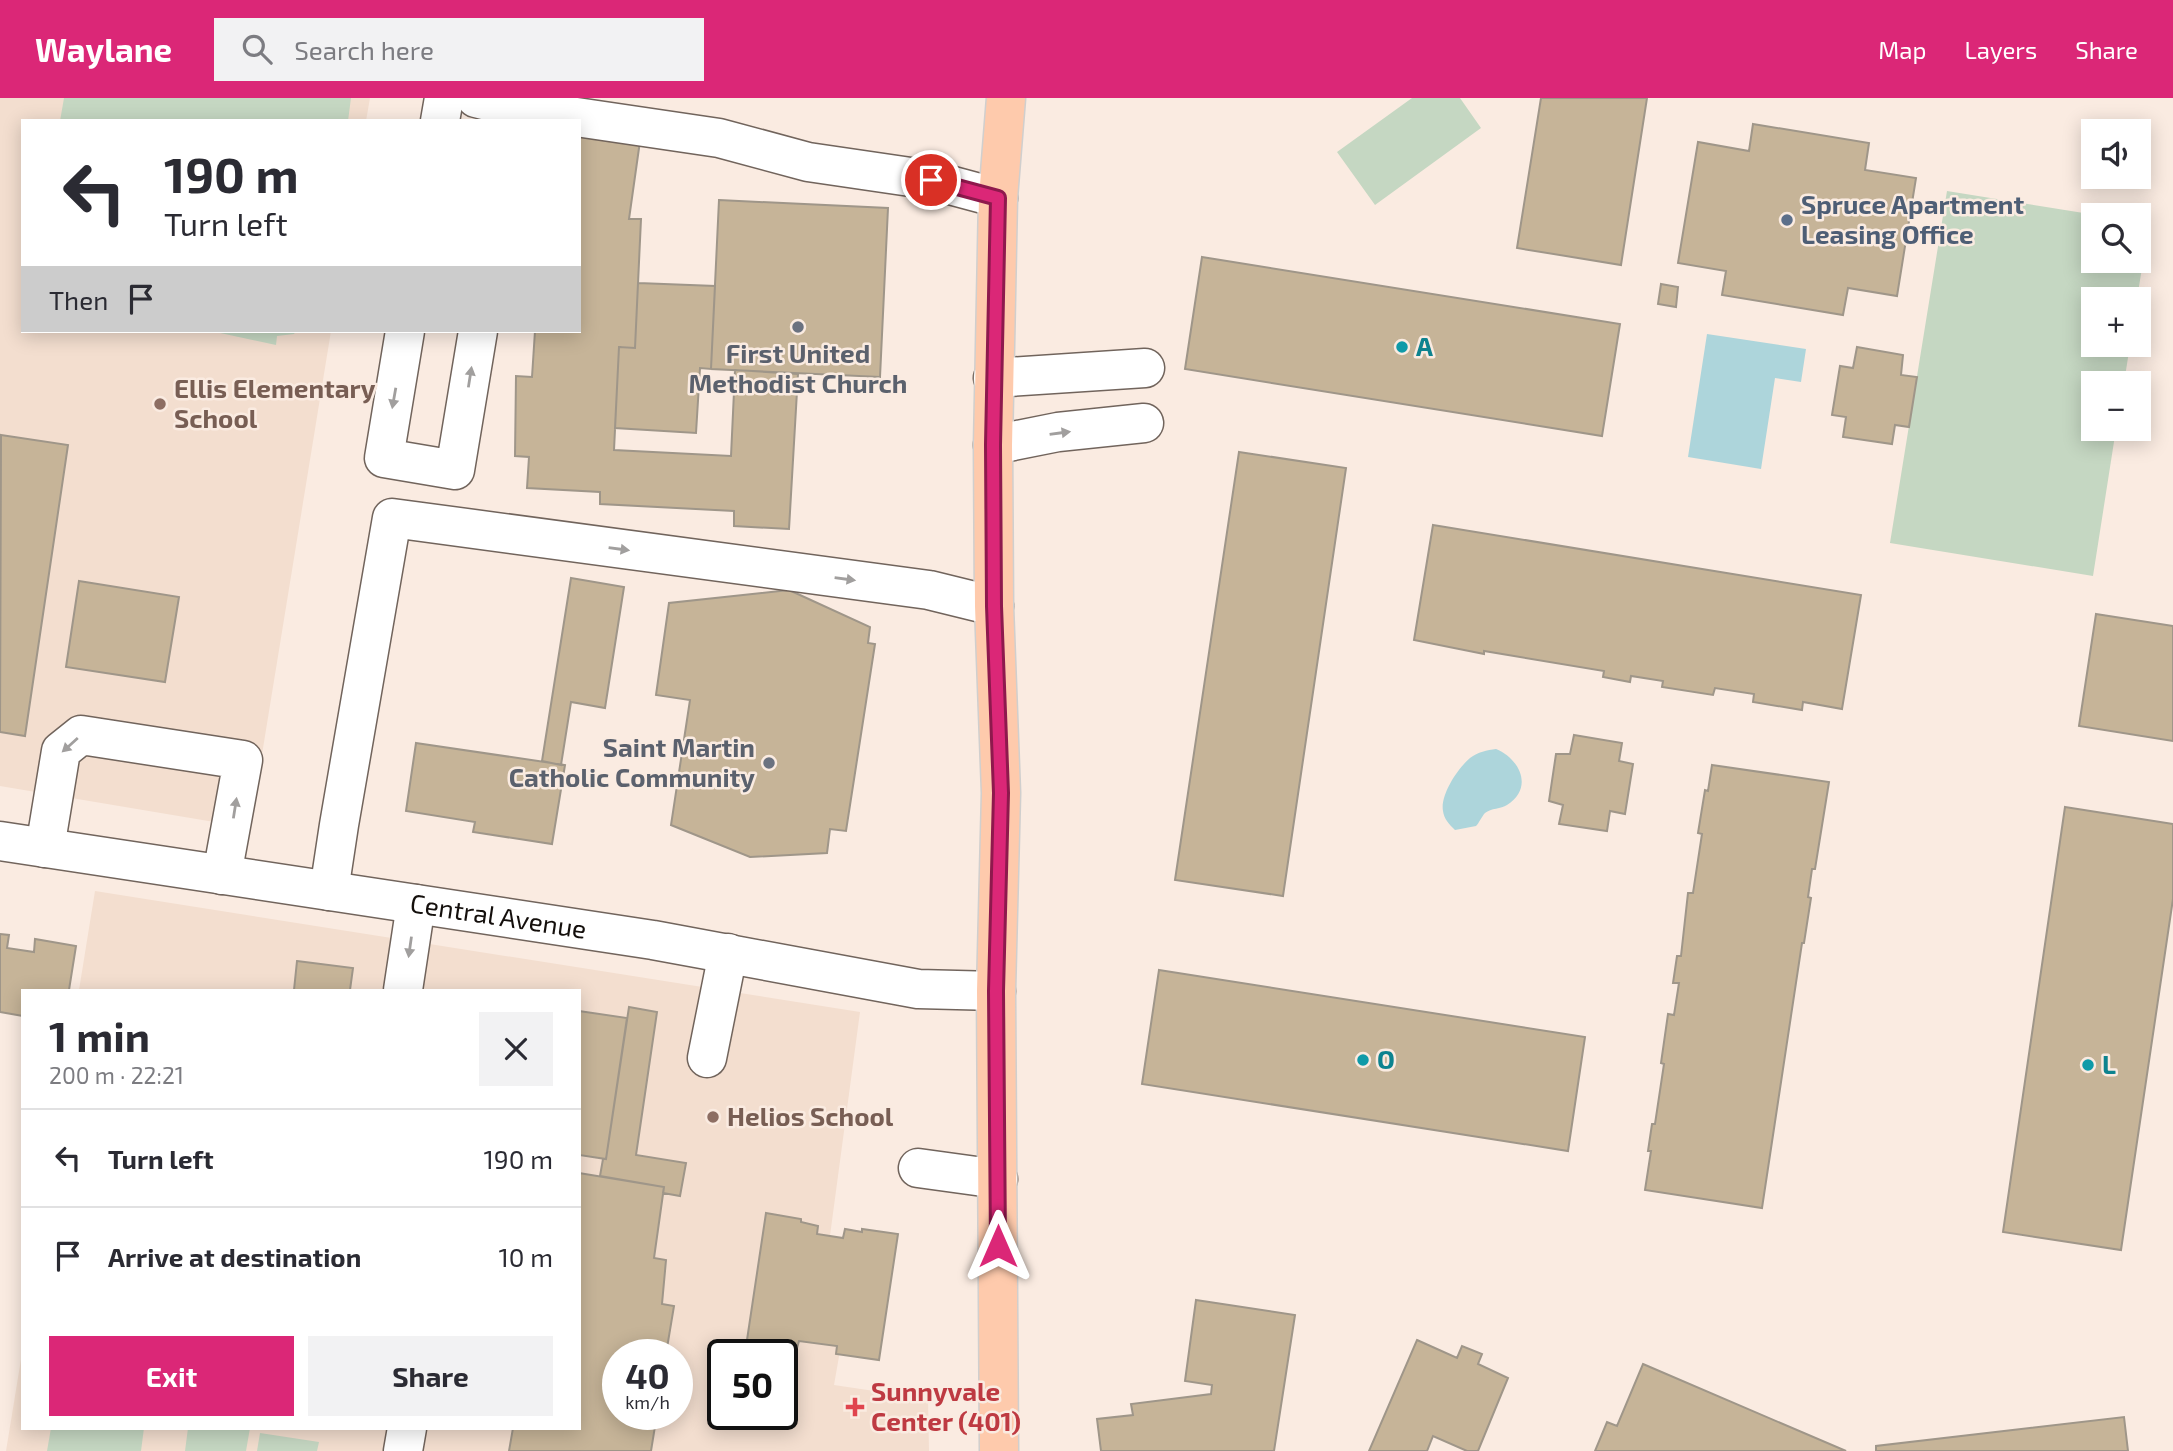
<!DOCTYPE html>
<html lang="en">
<head>
<meta charset="utf-8">
<style>
  body { margin:0; font-family:"Exo 2",sans-serif; background:#f2f2f3; color:#2b2b33; height:100vh; display:flex; flex-direction:column; font-size:26px; white-space:nowrap }
  * { box-sizing:border-box; margin:0 }
  p { font-size:23px; color:#7c7c81 }
  .icon { flex:none; width:38px; height:38px; fill:none; stroke:currentColor; stroke-width:2; stroke-linecap:round; stroke-linejoin:round }
  .map { position:relative; flex:1; overflow:hidden }
  .panel { position:absolute; left:21px; top:891px; width:560px; height:441px; display:flex; flex-direction:column; background:#fff; border-radius:0px; box-shadow:0 4px 18px #0003 }
  .panel>* { flex:none }
  .hud { position:absolute; left:21px; top:21px; width:560px; height:214px; border-radius:0px; box-shadow:0 4px 18px #0003; background:#fff; color:#2b2b33; overflow:hidden }
  .tools { position:absolute; left:2081px; top:21px; display:grid; gap:14px }
  .tools a { display:grid; place-items:center; width:70px; height:70px; border-radius:0px; background:#fff; box-shadow:0 4px 18px #0003; font-size:35px }
  .speed { position:absolute; left:602px; top:1241px; display:flex; gap:14px; font-size:35px; font-weight:700; text-align:center }
  .speed>* { display:grid; place-content:center; width:91px; height:91px; border-radius:50%; background:#fff; box-shadow:0 4px 18px #0003; line-height:1 }
  .speed small { font-size:18px; font-weight:400 }
  .speed .limit { border:4px solid #111; border-radius:10px; background:#fff; color:#111 }
  .pin { position:absolute; display:grid; place-items:center; width:60px; height:60px; color:#fff; margin:-30px; border:4px solid #fff; border-radius:50%; box-shadow:0 2px 7px #0007 }
  .me { position:absolute; width:77px; margin:-38px; rotate:0deg; stroke-linejoin:round; filter:drop-shadow(0 0 5px #0008) }
  .turn { display:flex; align-items:center; gap:24px; height:147px; padding:0 28px; font-size:32px }
  .turn .icon { width:91px; height:91px; stroke-width:2.5 }
  .turn b { display:block; font-size:49px; line-height:60px }
  .then { display:flex; align-items:center; height:66px; padding:0 28px; background:#0003; gap:14px; font-size:26px }
  .round { display:grid; place-items:center; flex:none; width:74px; height:74px; border-radius:0px; background:#f2f2f3 }
  .summary { display:flex; align-items:center; justify-content:space-between; height:119px; padding:0 28px }
  h1 { font-size:42px; font-weight:700; line-height:52px }
  .button { display:flex; gap:14px; margin-top:auto; padding:14px 28px }
  .button a { flex:1; height:80px; border-radius:0px; background:#db2777; color:#fff; font-size:28px; font-weight:700; line-height:80px; text-align:center }
  .button a+a { background:#f2f2f3; color:#2b2b33 }
  ul { padding:0; list-style:none }
  li { display:flex; align-items:center; gap:21px; height:98px; padding:0 28px; border-top:2px solid #e1e1e2 }
  li div { flex:1 }
  li b { display:block; font-size:26px }
  li em { font-style:normal }
  header { display:flex; align-items:center; gap:42px; box-sizing:border-box; height:98px; padding:0 35px; background:#db2777; color:#fff }
  header strong { font-size:33px }
  nav { display:flex; gap:38px; margin-inline-start:auto; font-size:24px }
  .search { width:490px; height:63px; background:#f2f2f3; display:flex; align-items:center; gap:18px; box-sizing:border-box; padding:0 24px; border-radius:0px; color:#7c7c81; font-size:26px }
  .map>svg:first-child { display:block }
  .built { fill:#f3decf; fill-rule:evenodd }
  .green { fill:#c5d7c2 }
  .water { fill:#add5db }
  .building { fill:#c6b498; stroke:#9f9689; stroke-width:2 }
  .lines { fill:none; stroke-linecap:round; stroke-linejoin:round }
  .minor-casing { stroke:#71645c; stroke-width:41 }
  .major-casing { stroke:#d0cfce; stroke-width:41 }
  .minor { stroke:#fff; stroke-width:38 }
  .major { stroke:#fecaac; stroke-width:38 }
  .oneway { fill:#a19f9e }
  .route-casing { stroke:#8e194d; stroke-width:18 }
  .route { stroke:#db2777; stroke-width:12 }
  .service-dot { fill:#5c6f8a; stroke:#faebe1; stroke-width:2.5 }
  .worship-dot { fill:#6b7280; stroke:#faebe1; stroke-width:2.5 }
  .culture-dot { fill:#0f9aa8; stroke:#faebe1; stroke-width:2.5 }
  .education-dot { fill:#8d6e63; stroke:#faebe1; stroke-width:2.5 }
  .health-dot { fill:#e0444e; stroke:#faebe1; stroke-width:2.5 }
  .labels { text-anchor:middle; stroke-width:5; stroke-linejoin:round; paint-order:stroke }
  .service-label { font-size:26px; font-weight:bold; fill:#4e5e75; stroke:#faebe1; text-anchor:start }
  .culture-label { font-size:26px; font-weight:bold; fill:#0d838f; stroke:#faebe1; text-anchor:start }
  .worship-label { font-size:26px; font-weight:bold; fill:#5b616d; stroke:#faebe1 }
  .education-label { font-size:26px; font-weight:bold; fill:#785e54; stroke:#faebe1; text-anchor:start }
  .street-label { font-size:26px; fill:#140f0c; stroke:#faebe1 }
  .health-label { font-size:26px; font-weight:bold; fill:#be3a42; stroke:#faebe1; text-anchor:start }
</style>
</head>
<body>
<header>
<strong>Waylane</strong>
<div class="search"><svg class="icon" aria-label="search" viewBox="0 0 24 24"><circle cx="10" cy="10" r="6"/><path d="M15 15l6 6"/></svg>Search here</div>
<nav><a>Map</a><a>Layers</a><a>Share</a></nav>
</header>
<div class="map">
<svg width="2173" height="1353" viewBox="0 0 2173 1353">
  <rect width="100%" height="100%" fill="#faebe1"/>
  <path class="built" d="M0 0H370L366 23H23V233H331L250 730 0 688Z
    M95 793 860 914 816 1242 841 1247 834 1287 928 1301 929 1353H6L23 1249V1330H579V892H79ZM618 1256H677V1316H618ZM723 1256H782V1316H723Z"/>
  <path class="green" d="M64 0H351L348 23H60Z
    M1412 0H1460L1481 30 1375 107 1337 54Z
    M1947 93 2096 117H2093V163H2138L2139 124 2149 126 2137 201H2093V247H2130L2124 285H2093V331H2116L2093 478 1890 445Z
    M211 233H296L294 236 277 238 276 247Z
    M51 1330H144L141 1353H47Z
    M188 1330H250L246 1353H185Z
    M260 1335 319 1344 317 1353H257Z"/>
  <path class="water" d="M1707 236 1806 251 1801 284 1775 280 1761 371 1688 359Z
    M1496 651C1520 661 1534 690 1507 707 1501 711 1491 710 1485 715 1482 718 1479 725 1476 728L1455 732C1449 726 1444 721 1443 713 1440 697 1458 670 1470 660 1478 654 1487 652 1496 651Z"/>
  <path class="building" d="M1541 0H1647L1621 167 1517 150Z
    M1753 26 1869 45 1865 72 1916 80 1897 198 1848 190 1843 217 1722 197 1726 173 1678 165 1698 44 1749 53Z
    M579 35 640 43 629 121H641L635 250 619 249 614 352 731 358 735 272 798 276 789 431 734 428V413L600 406V394L527 390 529 359 515 358 516 278 532 279 535 233H579Z
    M719 102 888 110 880 279 711 271Z
    M1202 159 1620 226 1602 338 1185 271Z
    M638 185 715 188 711 271 700 270 696 335 615 330 619 249 635 250Z
    M1661 186 1678 189 1676 209 1658 206Z
    M1857 249 1903 257 1901 277 1917 279 1909 329 1895 327 1892 346 1843 339 1846 319 1832 317 1840 268 1853 270Z
    M1 337 68 347 25 638 0 634Z
    M1239 354 1346 370 1283 798 1175 782Z
    M1433 427 1861 497 1842 611 1803 604 1802 612 1753 604 1754 596 1715 590 1713 597 1662 589 1663 583 1631 578 1630 584 1603 579 1604 573 1484 553V556L1414 542Z
    M571 480 624 489 605 610 571 604 561 667 542 663Z
    M79 483 179 499 165 584 66 569Z
    M789 492 870 529 868 545 875 546 846 733 830 731 827 755 750 759 671 727 690 602 656 597 669 505Z
    M2096 516 2173 528V643L2079 628Z
    M1574 637 1622 645 1619 663 1633 666 1625 716 1610 713 1607 733 1559 726 1563 707 1549 703 1556 656H1570Z
    M416 645 565 667 552 746 473 734 475 724 406 713Z
    M1712 667 1829 684 1815 771H1812L1808 799 1811 800 1804 845H1802L1762 1110 1645 1092 1651 1053H1648L1652 1026H1655L1664 966 1661 965 1668 916 1674 917 1679 885H1673L1677 858H1681L1688 795H1693L1702 736 1698 735 1705 692 1708 693Z
    M2065 709 2173 726V801L2121 1152 2003 1134Z
    M0 836 9 837 7 850 34 854 35 841 76 848 69 892H23V918L0 914Z
    M297 863 353 870 350 892H294Z
    M1159 872 1585 939 1568 1053 1142 986Z
    M629 909 657 914 636 1057 686 1065 680 1098 663 1095 664 1089 600 1078 603 1061H606Z
    M579 913 627 920 606 1061 579 1057Z
    M579 1075 664 1089 654 1160 666 1162 662 1206 674 1208 666 1256H618V1316H657L651 1353H509L513 1330H579Z
    M766 1115 801 1121V1124L818 1128 817 1136 843 1140 845 1131 862 1134V1131L898 1136 879 1262 836 1256 837 1248 799 1243 797 1250 747 1242Z
    M1196 1202 1295 1217 1274 1353H1101L1097 1321 1133 1317 1131 1306 1211 1296 1212 1287 1185 1283Z
    M1417 1242 1457 1260 1462 1248 1482 1256 1478 1266 1508 1280 1478 1353H1467L1433 1338 1427 1353H1369Z
    M1643 1266 1846 1353H1595L1607 1324 1617 1328Z
    M2124 1319 2128 1353H1876V1348Z"/>
  <g class="lines">
    <g class="minor-casing">
      <g id="minor">
        <path d="M476 0 515 10 719 40 808 64 931 82 998 100"/>
        <path d="M440 23 444 0"/>
        <path d="M405 233 384 360 455 372 478 233"/>
        <path d="M993 280 1145 270"/>
        <path d="M993 347 1058 334 1144 325"/>
        <path id="s1" d="M0 743 653 842 918 891 996 893"/>
        <path d="M45 750 61 653 81 637 243 662 222 777"/>
        <path d="M329 793 339 727 392 420 929 492 994 508"/>
        <path d="M403 892 416 806"/>
        <path d="M707 960 728 855"/>
        <path d="M918 1070 998 1081"/>
        <path d="M403 1353 407 1330"/>
      </g>
    </g>
    <g class="major-casing">
      <path id="major" d="M999 1353 996 893 1001 695 994 508 993 347 998 100 1006 0"/>
    </g>
    <use href="#minor" class="minor"/>
    <use href="#major" class="major"/>
  </g>
  <defs><path id="oneway-solid" d="M-6-.8H1V-3.2L6.5 0L1 3.2V.8H-6Z" transform="scale(1.75)"/></defs>
  <g class="oneway">
    <use href="#oneway-solid" transform="translate(470 279) rotate(-81)"/>
    <use href="#oneway-solid" transform="translate(394 300) rotate(100)"/>
    <use href="#oneway-solid" transform="translate(1060 335) rotate(-8)"/>
    <use href="#oneway-solid" transform="translate(619 451) rotate(8)"/>
    <use href="#oneway-solid" transform="translate(845 481) rotate(8)"/>
    <use href="#oneway-solid" transform="translate(70 647) rotate(138)"/>
    <use href="#oneway-solid" transform="translate(235 710) rotate(-81)"/>
    <use href="#oneway-solid" transform="translate(410 849) rotate(98)"/>
  </g>
  <g class="lines">
    <g class="route-casing">
      <path id="route" d="M931 82 998 100 993 347 994 508 1001 695 996 893 998 1148"/>
    </g>
    <use href="#route" class="route"/>
  </g>
  <circle class="service-dot" cx="1787" cy="122" r="7"/>
  <g class="worship-dot">
    <circle cx="798" cy="229" r="7"/>
    <circle cx="769" cy="665" r="7"/>
  </g>
  <g class="culture-dot">
    <circle cx="1402" cy="249" r="7"/>
    <circle cx="1363" cy="962" r="7"/>
    <circle cx="2088" cy="967" r="7"/>
  </g>
  <g class="education-dot">
    <circle cx="160" cy="306" r="7"/>
    <circle cx="713" cy="1019" r="7"/>
  </g>
  <path class="health-dot" d="M851.5 1298.5h7v7h7v7h-7v7h-7v-7h-7v-7h7z"/>
  <g class="labels">
    <g class="service-label">
      <text x="1801" y="116">Spruce Apartment<tspan x="1801" dy="30">Leasing Office</tspan></text>
    </g>
    <g class="culture-label">
      <text x="1416" y="258">A</text>
      <text x="1377" y="971">O</text>
      <text x="2102" y="976">L</text>
    </g>
    <g class="worship-label">
      <text x="798" y="265">First United<tspan x="798" dy="30">Methodist Church</tspan></text>
      <text x="755" y="659" text-anchor="end">Saint Martin<tspan x="755" dy="30">Catholic Community</tspan></text>
    </g>
    <g class="education-label">
      <text x="174" y="300">Ellis Elementary<tspan x="174" dy="30">School</tspan></text>
      <text x="727" y="1028">Helios School</text>
    </g>
    <g class="street-label">
      <text dy="9" stroke="none"><textPath href="#s1" startOffset="504">Central Avenue</textPath></text>
    </g>
    <g class="health-label">
      <text x="871" y="1303">Sunnyvale<tspan x="871" dy="30">Center (401)</tspan></text>
    </g>
  </g>
</svg>
<div class="tools">
<a><svg class="icon" aria-label="sound" viewBox="0 0 24 24"><path d="M4 9h4l5-4v14l-5-4H4zM17 9q2 3 0 6"/></svg></a>
<a><svg class="icon" aria-label="search" viewBox="0 0 24 24"><circle cx="10" cy="10" r="6"/><path d="M15 15l6 6"/></svg></a>
<a>+</a>
<a>−</a>
</div>
<div class="speed"><div>40<small>km/h</small></div><div class="limit">50</div></div>
<div class="pin" style="left:931px;top:82px;background:#d93025"><svg class="icon" aria-label="arrive" viewBox="0 0 24 24"><path d="M6 21V4h12l-3 4 3 4H6"/></svg></div>
<svg class="me" style="left:998px;top:1148px" viewBox="-20 -20 40 40"><path d="M0-17L14 15 0 8-14 15z" fill="#db2777" stroke="#fff" stroke-width="4"/></svg>
<div class="hud">
<div class="turn"><svg class="icon" aria-label="left" viewBox="0 0 24 24"><path d="M17 20v-9H6M10 6l-5 5 5 5"/></svg><div><b>190 m</b>Turn left</div></div>
<div class="then">Then<svg class="icon" aria-label="arrive" viewBox="0 0 24 24"><path d="M6 21V4h12l-3 4 3 4H6"/></svg></div>
</div>
<section class="panel">
<div class="summary"><div><h1>1 min</h1><p>200 m · 22:21</p></div><a class="round"><svg class="icon" aria-label="close" viewBox="0 0 24 24"><path d="M6 6l12 12M18 6L6 18"/></svg></a></div>
<ul>
<li><svg class="icon" aria-label="left" viewBox="0 0 24 24"><path d="M17 20v-9H6M10 6l-5 5 5 5"/></svg><div><b>Turn left</b></div><em>190 m</em></li>
<li><svg class="icon" aria-label="arrive" viewBox="0 0 24 24"><path d="M6 21V4h12l-3 4 3 4H6"/></svg><div><b>Arrive at destination</b></div><em>10 m</em></li>
</ul>
<div class="button"><a>Exit</a><a>Share</a></div>
</section>
</div>
</body>
</html>
